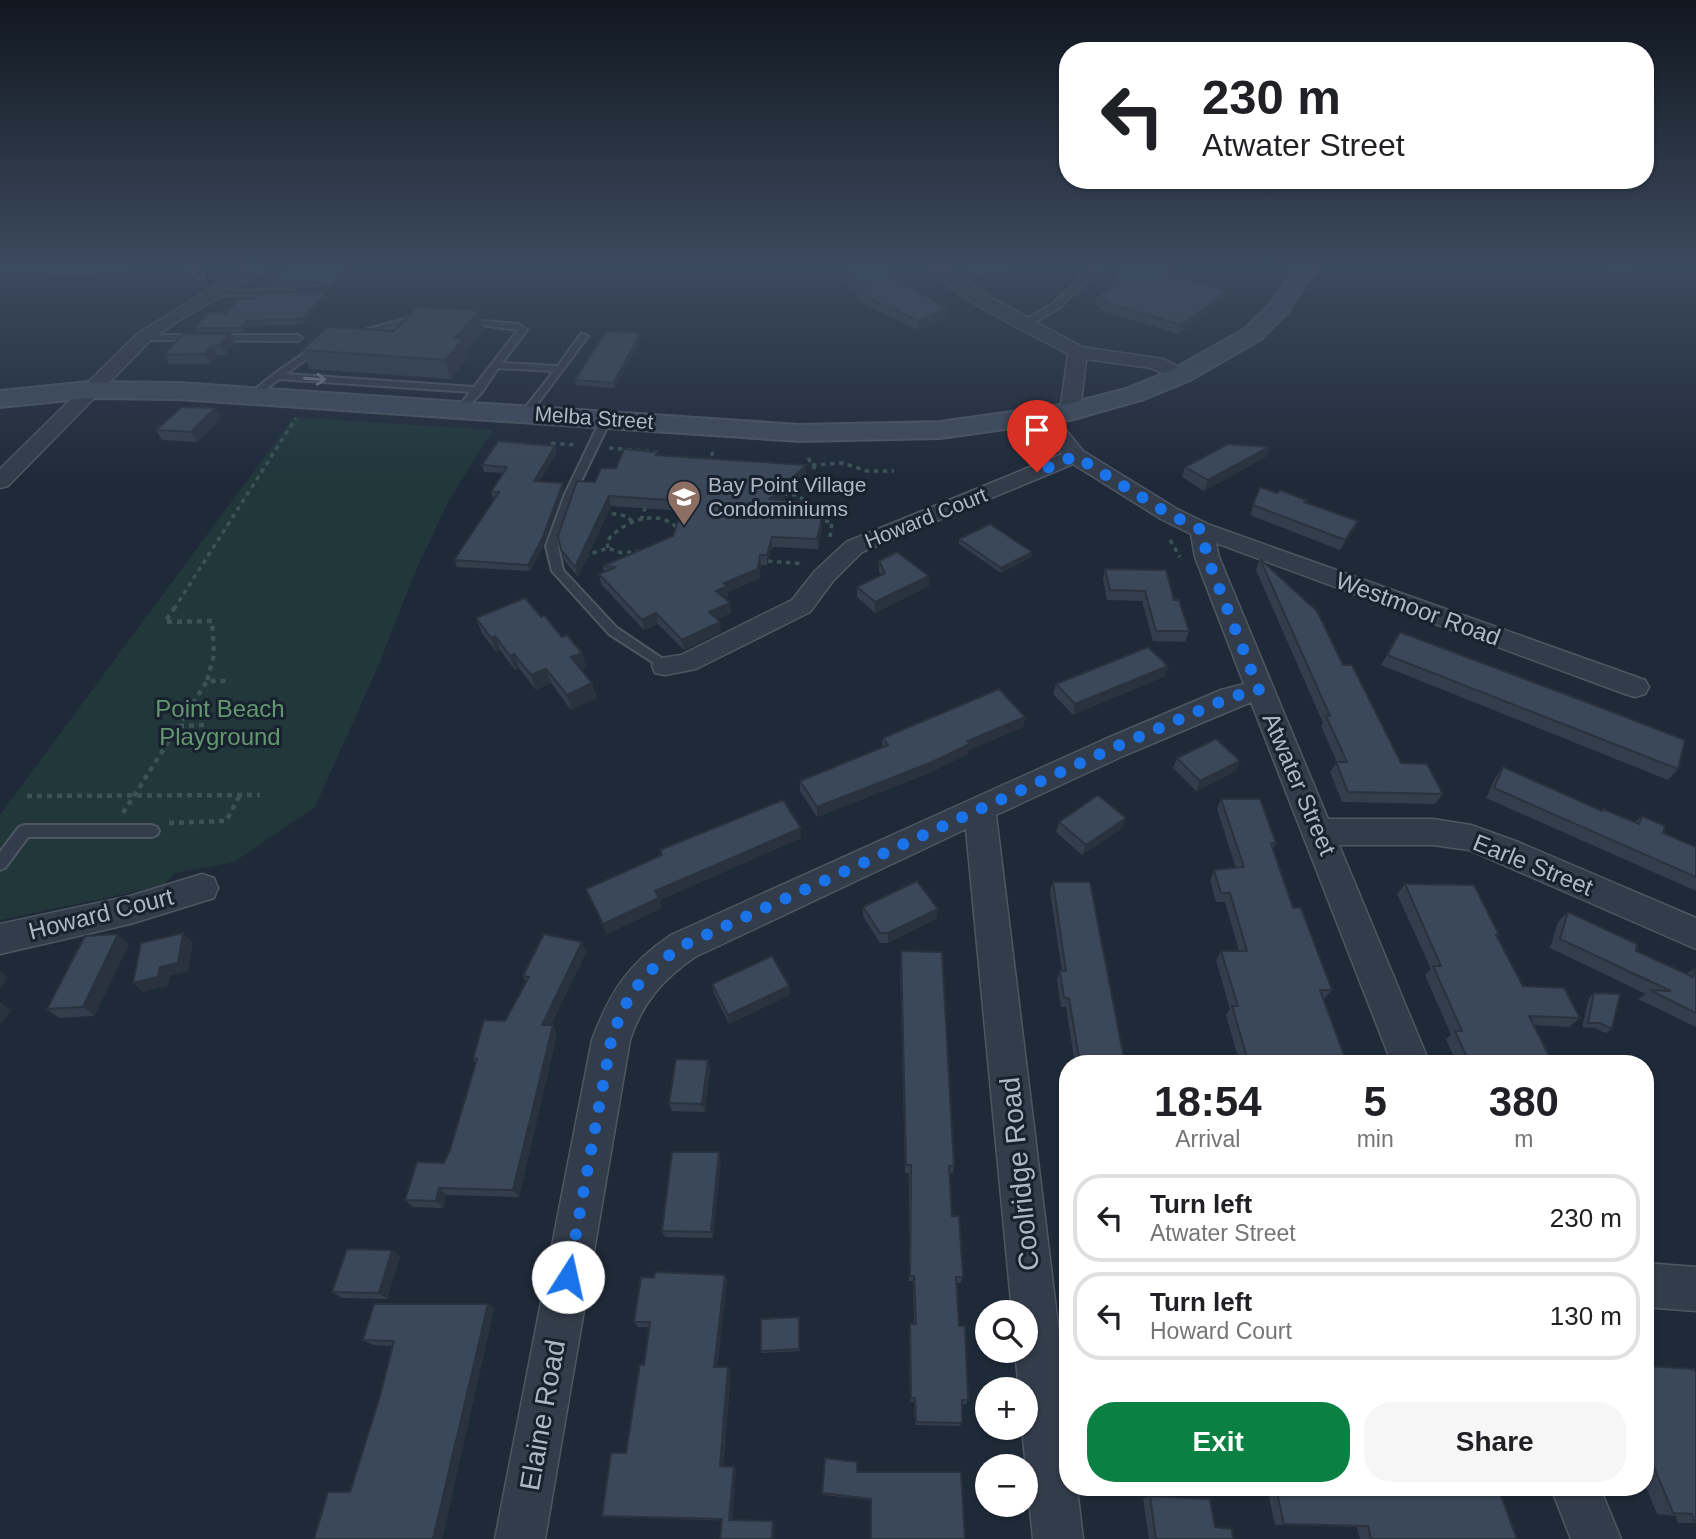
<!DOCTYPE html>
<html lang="en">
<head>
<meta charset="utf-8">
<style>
  body { margin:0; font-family:Helvetica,sans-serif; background:#f6f6f6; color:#202124; height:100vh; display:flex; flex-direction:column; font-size:26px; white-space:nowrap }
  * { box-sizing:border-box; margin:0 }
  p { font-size:23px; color:#757577 }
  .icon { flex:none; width:38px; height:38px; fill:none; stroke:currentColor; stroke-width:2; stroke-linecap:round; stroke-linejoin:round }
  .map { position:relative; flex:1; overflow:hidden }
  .drawer { position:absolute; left:1059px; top:1055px; width:595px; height:441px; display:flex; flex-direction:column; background:#fff; border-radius:28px; box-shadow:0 2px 5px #0004 }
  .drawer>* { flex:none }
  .banner { position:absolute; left:1059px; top:42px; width:595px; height:147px; border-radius:28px; box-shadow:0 2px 5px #0004; background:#fff; color:#202124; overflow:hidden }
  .fabs { position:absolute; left:975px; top:1300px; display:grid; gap:14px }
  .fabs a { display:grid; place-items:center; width:63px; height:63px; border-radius:50%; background:#fff; box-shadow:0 2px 5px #0004; font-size:35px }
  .pin { position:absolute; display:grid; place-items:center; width:60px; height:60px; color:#fff; margin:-72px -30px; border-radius:50% 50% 50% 0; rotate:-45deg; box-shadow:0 0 7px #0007 }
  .pin .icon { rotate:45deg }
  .me { position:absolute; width:77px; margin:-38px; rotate:10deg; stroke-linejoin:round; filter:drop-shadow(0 0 5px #0008) }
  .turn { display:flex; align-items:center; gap:24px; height:147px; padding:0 28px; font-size:32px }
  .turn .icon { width:91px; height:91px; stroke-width:2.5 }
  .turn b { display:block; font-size:49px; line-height:60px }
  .eta { display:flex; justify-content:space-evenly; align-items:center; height:119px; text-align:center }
  .eta b { font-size:42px; font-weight:700; line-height:49px }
  .cta { display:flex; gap:14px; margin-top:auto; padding:14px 28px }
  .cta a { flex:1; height:80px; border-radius:28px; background:#0b8043; color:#fff; font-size:28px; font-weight:700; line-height:80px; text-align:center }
  .cta a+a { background:#f6f6f6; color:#202124 }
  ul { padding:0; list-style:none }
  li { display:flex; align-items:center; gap:21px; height:88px; margin:0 14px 10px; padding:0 14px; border:4px solid #e0e0e0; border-radius:28px }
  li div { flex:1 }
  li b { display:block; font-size:26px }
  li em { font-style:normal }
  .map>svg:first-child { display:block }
  .green { fill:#21373a }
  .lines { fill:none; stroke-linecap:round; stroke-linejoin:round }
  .lane-casing { stroke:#4d5764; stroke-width:4 }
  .street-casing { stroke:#4d5764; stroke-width:3 }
  .secondary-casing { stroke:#4d5764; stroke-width:4 }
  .path-far1 { stroke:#3c5355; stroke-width:3.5; stroke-dasharray:4.5 4.5; stroke-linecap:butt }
  .path { stroke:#3c5355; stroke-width:4.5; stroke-dasharray:5 5; stroke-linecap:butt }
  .lane { fill:#333c4a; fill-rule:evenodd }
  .street { fill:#333c4a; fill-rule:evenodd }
  .secondary { fill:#404b5d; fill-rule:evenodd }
  .wall { fill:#333e4d }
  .shaded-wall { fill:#29323e }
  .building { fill:#3b4859; stroke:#29323e; stroke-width:2 }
  .oneway { stroke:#76808e }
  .route { stroke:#1a73e8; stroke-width:12; stroke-dasharray:0 21.6 }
  .labels { text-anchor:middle; stroke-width:6; stroke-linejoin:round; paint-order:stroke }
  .far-street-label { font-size:21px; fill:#adb7c6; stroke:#18212e }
  .far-poi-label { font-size:21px; fill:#adb7c6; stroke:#18212e; text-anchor:start }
  .street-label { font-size:24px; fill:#adb7c6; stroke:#18212e }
  .park-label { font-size:24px; fill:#63986f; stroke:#18212e }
  .near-street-label { font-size:28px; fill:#adb7c6; stroke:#18212e }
</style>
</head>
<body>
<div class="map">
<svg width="1696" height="1539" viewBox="0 0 1696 1539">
  <rect width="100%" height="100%" fill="#1f2a39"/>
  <path class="green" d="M294 417 493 430 448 502 413 577 380 662 315 807 234 862 175 873 162 886 0 920V815Z"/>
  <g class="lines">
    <g class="lane-casing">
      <path id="lane" d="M184 263H192L203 274V278H197Z
        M1097 263H1106L1060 307 1028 326H1022V322L1054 303Z
        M291 290 295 292 294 294 219 295 215 293 219 291Z
        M421 315H424V319L353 337 349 334Z
        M463 319 519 324 527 330 502 363 558 366 581 334 588 336 529 415 526 416 521 413 554 371 498 368 482 392 462 412 457 409 470 392 279 379 256 397 248 395 274 374 320 342 324 345 323 347 286 374 474 387 518 330 466 323 462 321Z
        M143 335H298L302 338 298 341 140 340 139 338Z
        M606 416 611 419 575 494 558 546 563 570 617 628 669 663 671 666 669 669 665 670 609 634 552 571 546 546 565 494 601 419Z
        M24 825H152L157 827 159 831 157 835 152 837H28L5 868 0 870V852L19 827Z"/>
    </g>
    <g class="street-casing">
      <path id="street" d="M253 263H272L255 277 178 321 149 342 8 486 0 488V469L137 334Z
        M927 263H943L990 297 1082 347 1163 359 1188 371 1191 375 1181 381 1151 368 1086 359 1080 412 1077 416H1063L1060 412 1068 354C1028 332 952 299 927 263Z
        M1045 411 1052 413 1083 451 1177 509 1210 525 1645 680 1649 687 1645 694 1635 697 1625 694 1216 543 1219 557 1328 819H1433L1471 825 1518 842 1696 918V949L1469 850 1433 845H1339L1430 1064H1392L1251 702 1123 756 996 815 1068 1407V1488H1077L1083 1539H1033L1022 1428H1026V1390H1019L1015 1351H1026V1312H1012L966 829 695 957C663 979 642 1003 630 1040L545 1539H495L592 1040C610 992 628 964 671 935L1103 740 1221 690 1244 684 1195 557 1191 534 1161 519 1073 464 862 552 833 581 810 612 696 669 665 675 655 673 652 666 655 659 681 655 792 600 815 571 846 542 1062 454 1035 417 1038 413Z
        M202 874 214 878 218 888 214 898 130 924 0 954V924L130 896Z
        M1645 1263 1696 1267V1311L1645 1307Z
        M1551 1488H1600L1621 1539H1571Z"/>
    </g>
    <g class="secondary-casing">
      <path id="secondary" d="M1299 263H1320L1287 313 1261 339 1190 380 1144 399 1070 420 940 438 800 441 179 399 89 398 0 407V391L89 382 179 383 800 425 940 422 1068 404 1126 389 1172 370 1245 329 1271 303Z"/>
    </g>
    <path class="path-far1" d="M1022 437 1024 443 1036 449
      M545 448 548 443 576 445
      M609 448 658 452
      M808 458 815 469
      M708 464 713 452
      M812 465 843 463 867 471H894
      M783 494 797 495 814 507 811 520
      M603 512 626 516 633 522
      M641 520 645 508
      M816 520 832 522 830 537
      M1170 540 1180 557
      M608 548 607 541C623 521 659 507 678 529
      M584 556 608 548 622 553 640 551
      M768 561 804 564
      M174 609 296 418"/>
    <path class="path" d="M175 607 165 622 212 621 214 655 207 681
      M179 726 205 725
      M27 796 260 795
      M123 813 207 681H231
      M169 823 226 821 240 795"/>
    <use href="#lane" class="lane"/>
    <use href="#street" class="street"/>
    <use href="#secondary" class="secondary"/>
  </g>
  <path class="wall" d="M0 263H134L127 272 0 281Z
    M846 263H885L889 268V273L947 309 946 318 918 330 857 301V292H858L838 279V271L850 268Z
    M959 263H1012L1011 272 972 275 970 269H961Z
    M1602 263H1635V264L1630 273 1606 270Z
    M1175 270 1170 274 1228 291 1225 300 1179 334 1099 310 1100 307 1096 306 1097 297 1110 288 1111 281Z
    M353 271 304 324 249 326 243 332H197L195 328 253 299 327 291V290L323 287 271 288 269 283Z
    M484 329 467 349 469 357 451 379 310 369 302 350 394 331Z
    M641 333 642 338 614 388 576 385 575 380Z
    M230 334 234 343 225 355H217L210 364H169L164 355Z
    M221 418 197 442 162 440 156 430Z
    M555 446 556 453 540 481 564 489 543 546 530 571 457 567 454 560 495 498H493L491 492 503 473 484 472 482 465Z
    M1269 447 1266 457 1204 491 1182 477 1185 467Z
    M658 452V456L806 475 780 500 803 512V517L822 528 818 549 772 547 767 565H761L759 579 728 592V596L724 598 731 613 717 619 721 632 684 650 658 624 644 630 601 584 599 574 604 572 603 566 673 536 682 511 611 506 578 577 564 560 561 550 595 482 616 468Z
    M1260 487 1277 493 1306 500 1305 503 1358 521 1353 531 1340 550 1250 515Z
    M959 539 1032 552 1031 557 1001 573 959 544Z
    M1260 559 1343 665 1401 763 1443 794 1435 804 1342 802 1330 772 1337 762 1321 726 1323 723 1256 570Z
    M879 561 929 576V586L875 613 857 597V587L881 575 879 571Z
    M1105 569 1174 600 1189 631 1185 642 1153 641 1142 601 1107 600 1103 579Z
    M541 617 562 637 582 653 586 667 581 670 597 698 571 710 551 683 536 690 519 668 515 670 500 650 496 652 482 633 476 618Z
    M1400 632 1678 769 1668 780 1381 665Z
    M1168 666 1165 676 1073 715 1053 694 1056 684Z
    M1025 717 1023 727 969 750 968 754 929 773 817 817 800 791V781L882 747 883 738Z
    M1177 758 1240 761 1236 771 1196 791 1173 768Z
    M1503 767 1601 811 1603 809 1635 822 1642 816 1663 833 1696 847V891L1486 798 1495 778Z
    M1221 799 1276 843 1273 850 1293 908 1332 990 1325 998H1323L1345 1058 1339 1064H1240L1226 1015 1230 1009 1216 960 1221 951H1239L1225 902H1216L1210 880 1214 870 1236 868 1217 809Z
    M1059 822 1122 828 1082 855 1056 832Z
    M801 828V838L660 900 662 908 607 934 586 889 661 855 660 850Z
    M1053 882 1125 1064H1075L1066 1007H1061L1057 980 1060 971H1062L1050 892Z
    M1405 884 1499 935 1497 937 1523 986 1580 1018 1569 1027 1534 1025 1553 1064H1457L1446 1039 1451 1035 1425 975 1431 969 1397 894Z
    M863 907 938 909 936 919 888 943H880L863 916Z
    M1568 912 1636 951 1686 974 1695 968H1696V1027L1638 999 1646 994 1550 948 1558 922Z
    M129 944 94 1016 59 1018 47 1009Z
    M901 951 954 1166 953 1173H950L952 1216 963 1277 960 1283H957L959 1326 968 1400 966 1404H962V1423L960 1426 915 1425 914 1402H910L909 1329 910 1324H914L913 1281H909V1173H905L900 960Z
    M586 952 551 1025 557 1034 519 1197 446 1195 443 1208 413 1207 405 1200 444 1163 450 1150 476 1064 473 1059 505 1021 526 982 523 976Z
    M712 984 789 986 790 995 729 1024 714 993Z
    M1594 993 1612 1029 1606 1033 1595 1028 1582 1027 1589 998Z
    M710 1068 705 1112 672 1111 669 1103Z
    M721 1160 713 1238 665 1237 662 1231Z
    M400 1256 387 1299 342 1298 332 1292Z
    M727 1281 717 1367H728L731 1371 723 1466 734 1467 736 1469 732 1520 775 1522 607 1517 602 1516 626 1453 644 1365 649 1327H638L634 1322Z
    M488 1304 494 1309 442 1539H314L350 1492 380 1396 393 1346 373 1345 363 1340Z
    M799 1317 800 1351 762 1353 761 1351Z
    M1645 1366 1696 1372V1523H1678L1676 1516 1657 1514 1645 1484Z
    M857 1472H961L870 1500 823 1495 822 1493Z
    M1267 1488H1498L1517 1539H1360L1357 1527 1275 1525Z
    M1150 1496 1215 1527 1233 1539H1149L1143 1498Z"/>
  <path class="shaded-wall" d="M123 263H134L127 272Z
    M1176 263H1182L1175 270 1162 281 1164 272Z
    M351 266 353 271 304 324 302 319Z
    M1228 291 1225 300 1179 334 1181 325Z
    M947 309 946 318 918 330V321Z
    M479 311 484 329 467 349 469 357 451 379 445 360 455 338Z
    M247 321 249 326 243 332 241 328Z
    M641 333 642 338 614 388 613 383Z
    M230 334 234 343 225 355 220 345Z
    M212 346 217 355 210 364 205 354Z
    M215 408 221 418 197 442 191 432Z
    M555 446 556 453 536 488 534 481Z
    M1269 447 1266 457 1204 491 1208 480Z
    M806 465V475L771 509 770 499Z
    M563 483 564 489 543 546 530 571 528 565Z
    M609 496 611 506 578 577 575 567Z
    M822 518V528L818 549 817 539Z
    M1358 521 1353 531 1340 550 1345 540Z
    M772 537V547L767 565V555Z
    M1032 552 1031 557 1001 573V568Z
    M760 555 761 565 759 579 728 592V596L717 601 716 591Z
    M929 576V586L875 613V602Z
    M730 603 731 613 711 622 709 612Z
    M656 613 658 624 644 630 642 620Z
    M720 622 721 632 684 650 682 640Z
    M495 636 500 650 496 652 491 638Z
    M582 653 586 667 576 672 571 657Z
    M514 654 519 668 515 670 510 656Z
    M1168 666 1165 676 1073 715 1075 704Z
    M546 669 551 683 536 690 531 675Z
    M592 683 597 698 571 710 567 695Z
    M1025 717 1023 727 969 750 968 754 929 773 817 817V807Z
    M1240 761 1236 771 1196 791 1200 781Z
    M1126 818 1122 828 1082 855 1086 845Z
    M801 828V838L660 900 662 908 607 934 603 924 655 891Z
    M938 909 936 919 888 943V933Z
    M183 933 193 942 188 972 170 976 168 986 143 992 133 983 160 967Z
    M118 934 129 944 94 1016 83 1007Z
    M582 942 586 952 547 1034 542 1025Z
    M0 970 8 977 0 989Z
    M789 986 790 995 729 1024 728 1015Z
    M0 1002 11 1010 0 1026Z
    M553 1025 557 1034 519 1197 513 1190Z
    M708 1060 710 1068 705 1112 702 1104Z
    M719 1152 721 1160 713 1238 711 1232Z
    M439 1188 446 1195 443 1208 436 1201Z
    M392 1250 400 1256 387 1299 379 1293Z
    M725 1275 727 1281 717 1371 714 1367Z
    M488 1304 494 1309 442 1539H433Z
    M728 1367 731 1371 722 1469 720 1466Z
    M734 1467 736 1469 732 1521 729 1520Z
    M773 1521 775 1522 774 1539H772Z"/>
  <path class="building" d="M853 263H885L889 268H880L947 309 918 321 857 292 869 289 838 271 856 267Z
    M971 263H1012L972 266Z
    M1126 263H1176L1164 272 1228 291 1181 325 1101 301 1104 299 1097 297 1118 282 1111 281Z
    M287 266H351L302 319 247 321 241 328H195L207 313H226L238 299H253L260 293 327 291 328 287 321 283H269Z
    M417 307 479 311 455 338H464L445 360 302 350 325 329 330 327 394 331Z
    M606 331 641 333 613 383 575 380Z
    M183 334H230L220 345 212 346 205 354 164 355Z
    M182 407 215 408 191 432 156 430Z
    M498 441 555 446 534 481 563 483 542 539 528 565 454 560 499 492H491L507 467 482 465Z
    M1228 444 1269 447 1208 480 1185 467Z
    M624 449 658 452 656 455 806 465 770 499 803 502 800 517 822 518 817 539 772 537 767 555H760L758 569 724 583 727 586 716 591 730 603 709 612 720 622 682 640 656 613 642 620 599 574 616 567 603 566 673 536 685 501 609 496 575 567 561 550 558 536 577 481 595 482 601 468H616Z
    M1260 487 1277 493 1280 490 1306 500 1304 502 1358 521 1345 540 1253 505Z
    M990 524 1032 552 1001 568 959 539Z
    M897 552 929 576 875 602 857 587 885 573 879 561Z
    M1260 559 1317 611 1343 665H1352L1401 763 1427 764 1443 794 1348 792 1336 762H1347L1326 716H1330Z
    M1105 569 1166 570 1174 600H1179L1189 631H1156L1145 591 1110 590Z
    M525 598 541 617 544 615 562 637 567 635 582 653 571 657 592 683 567 695 546 669 531 675 514 654 510 656 495 636 491 638 476 618Z
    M1400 632 1602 708 1685 740 1678 769 1387 655Z
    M1148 647 1168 666 1075 704 1056 684Z
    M999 689 1025 717 967 741 970 744 930 763 817 807 800 781 888 745 883 738Z
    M1216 739 1240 761 1200 781 1177 758Z
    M1503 767 1602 811 1603 809 1639 824 1642 816 1665 826 1663 833 1696 847V877L1494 788Z
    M1098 795 1126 818 1086 845 1059 822Z
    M1221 799H1260L1276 843H1271L1293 908H1301L1332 990H1320L1345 1058H1313L1315 1064H1249L1232 1006H1238L1221 951H1247L1230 893H1221L1214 870 1244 867Z
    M783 800 801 828 655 891 659 898 603 924 586 889 662 855 660 850Z
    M917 881 938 909 888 933H880L863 907Z
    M1053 882H1090L1125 1064H1080L1069 998H1064L1060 971H1066Z
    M1405 884 1474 885 1499 935H1496L1523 986 1564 988 1580 1018 1529 1016 1553 1064H1470L1455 1031H1462L1433 966H1441Z
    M1568 912 1637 944 1636 951 1693 977 1695 968H1696V1013L1650 990 1671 991 1560 939Z
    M183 933 178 963 160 967 158 977 133 983 141 943Z
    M118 934 83 1007 47 1009 85 936Z
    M544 934 582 942 542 1025H553L513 1190 439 1188 436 1201 405 1200 417 1162 444 1163 450 1150 477 1059H473L484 1020 505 1021 529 977 523 976Z
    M901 951 942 952 954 1166H949L952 1216H959L963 1277H956L959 1326H965L968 1400H962V1423L916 1422 915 1398H911L910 1324H916L914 1276H910L911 1165H906Z
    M772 956 789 986 728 1015 712 984Z
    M1594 993 1620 994 1612 1029 1600 1023H1588Z
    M676 1059 708 1060 702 1104 669 1103Z
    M672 1152H719L711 1232 662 1231Z
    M347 1249 392 1250 379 1293 332 1292Z
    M655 1272 725 1275 714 1367H728L720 1466 734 1467 729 1520 773 1521 772 1539H720L722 1519 602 1516 611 1453H626L640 1364 644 1365 650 1322H634L641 1277 654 1278Z
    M374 1304H488L433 1539H314L328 1492H350L380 1396 394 1341 363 1340Z
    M799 1317V1349L761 1351V1319Z
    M1645 1366 1694 1369 1696 1372V1521H1694L1692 1514 1673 1513 1645 1445Z
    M825 1458 857 1462V1472H961L965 1539H871V1499L822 1493Z
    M1276 1488H1498L1517 1539H1371L1368 1526 1284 1524Z
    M1150 1496 1210 1499 1215 1527 1232 1529 1233 1539H1156Z"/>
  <defs><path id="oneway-shaft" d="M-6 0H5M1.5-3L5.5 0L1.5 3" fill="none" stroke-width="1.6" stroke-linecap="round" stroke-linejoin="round" transform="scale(1.75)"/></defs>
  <use class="oneway" href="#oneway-shaft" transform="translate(315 379) rotate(4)"/>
  <linearGradient id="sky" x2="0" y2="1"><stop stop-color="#11171f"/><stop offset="0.55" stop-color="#3c4a5f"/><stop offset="1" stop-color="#3c4a5f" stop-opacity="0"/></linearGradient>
  <rect width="1696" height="479" fill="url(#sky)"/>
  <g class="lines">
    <path class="route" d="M568 1277 611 1041C626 995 642 973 682 946L1113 748 1231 697 1259 690 1207 557 1202 530 1169 514 1075 456 1037 472"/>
  </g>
  <defs>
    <g id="school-pin" transform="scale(1.75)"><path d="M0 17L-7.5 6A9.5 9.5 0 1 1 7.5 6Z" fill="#8d6e63" stroke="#18212e"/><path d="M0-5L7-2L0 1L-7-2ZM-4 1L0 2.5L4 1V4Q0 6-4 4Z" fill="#fff"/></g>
  </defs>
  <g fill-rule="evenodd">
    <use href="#school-pin" x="684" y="497"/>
  </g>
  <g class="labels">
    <g class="far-street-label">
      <text transform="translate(594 418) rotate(4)" y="7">Melba Street</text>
      <text transform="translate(926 518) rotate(-22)" y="7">Howard Court</text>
    </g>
    <g class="far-poi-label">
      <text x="708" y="492">Bay Point Village<tspan x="708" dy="24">Condominiums</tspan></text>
    </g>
    <g class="street-label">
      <text transform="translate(1418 609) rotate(20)" y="8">Westmoor Road</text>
      <text transform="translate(1299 784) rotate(67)" y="8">Atwater Street</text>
      <text transform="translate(1533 865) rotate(22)" y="8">Earle Street</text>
      <text transform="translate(101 914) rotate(-14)" y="8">Howard Court</text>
    </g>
    <g class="park-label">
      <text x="220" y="717">Point Beach<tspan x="220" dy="28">Playground</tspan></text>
    </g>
    <g class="near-street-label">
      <text transform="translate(1019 1174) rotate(-96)" y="10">Coolridge Road</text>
      <text transform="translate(542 1415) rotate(-80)" y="10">Elaine Road</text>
    </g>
  </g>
</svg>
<div class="fabs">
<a><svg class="icon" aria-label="search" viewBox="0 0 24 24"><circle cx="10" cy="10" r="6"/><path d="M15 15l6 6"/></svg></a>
<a>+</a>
<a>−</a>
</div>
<div class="pin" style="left:1037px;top:472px;background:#d93025"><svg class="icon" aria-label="arrive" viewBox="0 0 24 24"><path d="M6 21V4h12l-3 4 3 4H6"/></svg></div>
<svg class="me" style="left:568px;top:1277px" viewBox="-20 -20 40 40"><circle r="19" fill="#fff"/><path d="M0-13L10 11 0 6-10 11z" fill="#1a73e8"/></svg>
<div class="banner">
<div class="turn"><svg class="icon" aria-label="left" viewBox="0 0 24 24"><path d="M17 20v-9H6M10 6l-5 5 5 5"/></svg><div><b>230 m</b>Atwater Street</div></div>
</div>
<section class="drawer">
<div class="eta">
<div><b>18:54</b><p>Arrival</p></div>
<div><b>5</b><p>min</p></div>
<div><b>380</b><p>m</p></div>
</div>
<ul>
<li><svg class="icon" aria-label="left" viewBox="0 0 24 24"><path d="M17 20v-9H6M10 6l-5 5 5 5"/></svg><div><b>Turn left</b><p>Atwater Street</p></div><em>230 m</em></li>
<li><svg class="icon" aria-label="left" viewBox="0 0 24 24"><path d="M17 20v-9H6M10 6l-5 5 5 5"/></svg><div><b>Turn left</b><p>Howard Court</p></div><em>130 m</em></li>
</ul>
<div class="cta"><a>Exit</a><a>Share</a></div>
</section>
</div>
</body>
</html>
